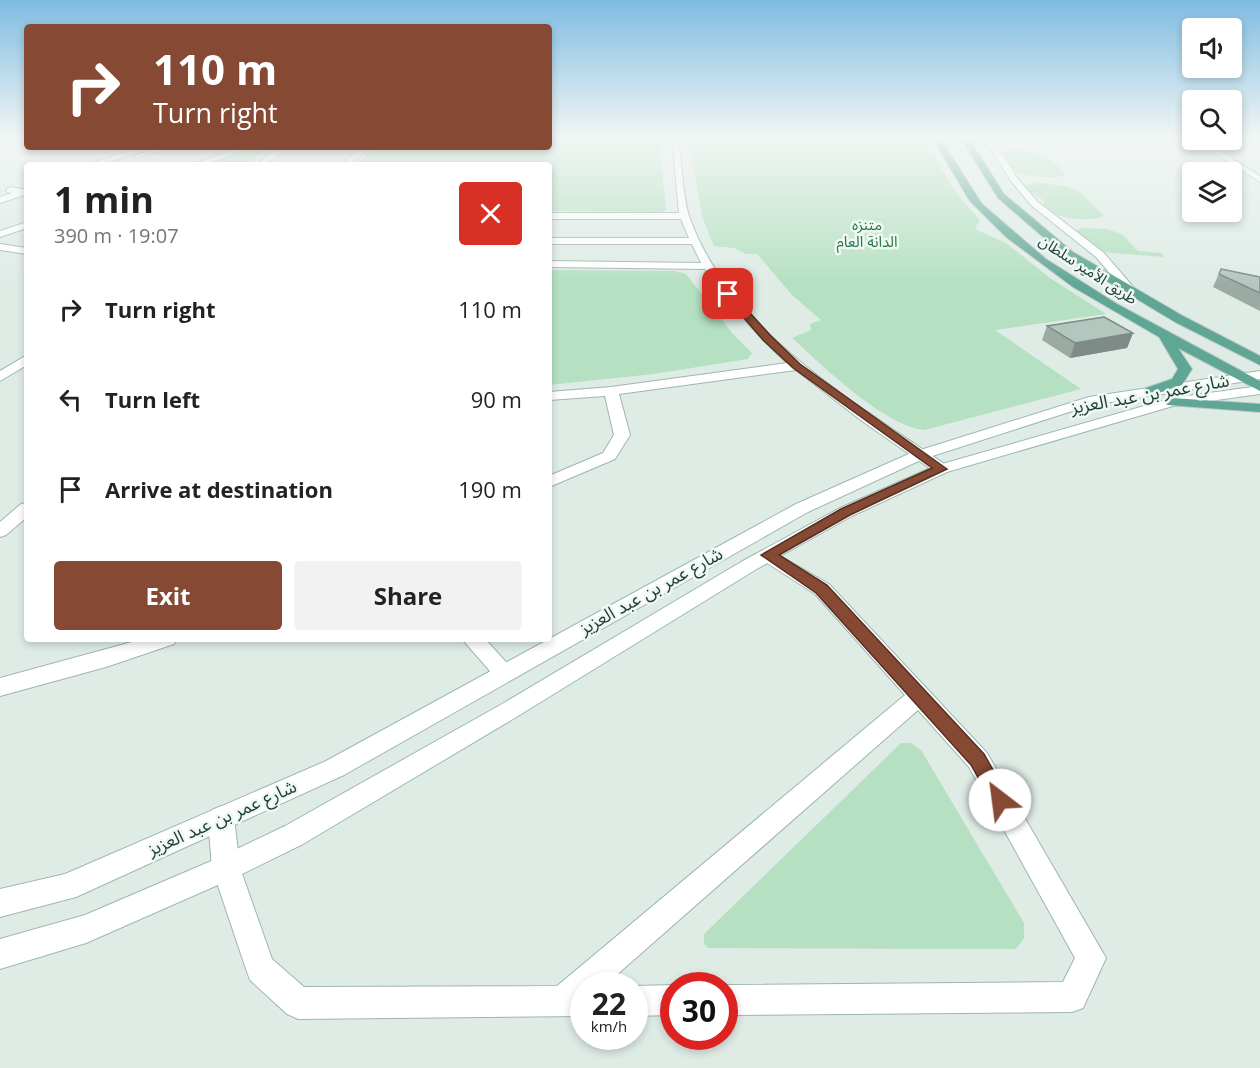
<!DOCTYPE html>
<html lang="en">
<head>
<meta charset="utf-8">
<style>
  body { margin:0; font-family:"Open Sans","Noto Sans Arabic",sans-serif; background:#f2f2f2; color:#222; height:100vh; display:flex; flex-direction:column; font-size:22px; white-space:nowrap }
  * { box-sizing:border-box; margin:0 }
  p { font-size:20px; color:#767676 }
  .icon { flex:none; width:33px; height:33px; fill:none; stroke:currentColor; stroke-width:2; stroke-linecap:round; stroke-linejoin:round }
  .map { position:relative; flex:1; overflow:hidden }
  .details { position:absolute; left:24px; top:162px; width:528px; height:480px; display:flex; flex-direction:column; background:#fff; border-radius:6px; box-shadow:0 3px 9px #0003 }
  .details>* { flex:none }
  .top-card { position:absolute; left:24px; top:24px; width:528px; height:126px; border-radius:6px; box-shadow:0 3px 9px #0003; background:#854934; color:#fff; overflow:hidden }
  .controls { position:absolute; left:1182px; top:18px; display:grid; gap:12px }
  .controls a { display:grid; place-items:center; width:60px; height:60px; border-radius:6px; background:#fff; box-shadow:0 3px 9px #0003; font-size:30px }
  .speed { position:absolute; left:570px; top:972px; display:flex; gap:12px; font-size:30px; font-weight:700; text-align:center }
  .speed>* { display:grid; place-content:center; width:78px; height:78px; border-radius:50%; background:#fff; box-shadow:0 3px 9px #0003; line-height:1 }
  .speed small { font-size:15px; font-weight:400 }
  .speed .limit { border:9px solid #d22; background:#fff; color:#111 }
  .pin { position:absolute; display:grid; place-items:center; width:51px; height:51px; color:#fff; margin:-26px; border-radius:12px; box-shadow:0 3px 9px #0006 }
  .me { position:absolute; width:66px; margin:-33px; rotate:330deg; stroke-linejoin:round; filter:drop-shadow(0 0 4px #0008) }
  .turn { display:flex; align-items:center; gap:21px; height:126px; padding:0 30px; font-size:27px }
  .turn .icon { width:78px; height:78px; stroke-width:2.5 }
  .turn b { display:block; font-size:42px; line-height:51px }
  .round { display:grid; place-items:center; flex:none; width:63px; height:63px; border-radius:6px; background:#f2f2f2 }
  .summary { display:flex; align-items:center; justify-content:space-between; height:102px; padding:0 30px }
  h1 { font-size:36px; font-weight:700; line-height:45px }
  .primary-button { display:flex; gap:12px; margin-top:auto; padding:12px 30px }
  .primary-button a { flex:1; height:69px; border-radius:6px; background:#854934; color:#fff; font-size:24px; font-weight:700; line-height:69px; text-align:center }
  .primary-button a+a { background:#f2f2f2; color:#222 }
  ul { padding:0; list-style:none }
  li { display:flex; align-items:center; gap:18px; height:90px; padding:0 30px }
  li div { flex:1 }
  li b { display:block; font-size:22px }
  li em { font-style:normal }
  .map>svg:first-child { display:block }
  .green { fill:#b5e0c1 }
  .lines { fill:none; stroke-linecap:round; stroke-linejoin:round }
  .street-casing { stroke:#a1b4ae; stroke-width:2 }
  .secondary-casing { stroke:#9cb9af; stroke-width:2 }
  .primary-casing { stroke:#c0c9c7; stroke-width:2 }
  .street { fill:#fff; fill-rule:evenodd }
  .secondary { fill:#fff; fill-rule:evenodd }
  .primary { fill:#5fa695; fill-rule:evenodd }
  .wall { fill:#9baba4 }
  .shaded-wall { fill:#7e8b86 }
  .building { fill:#b4c7bf; stroke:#7e8b86; stroke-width:1.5 }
  .route { fill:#854934; stroke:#562f22; stroke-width:1.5 }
  .labels { text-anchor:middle; stroke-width:5; stroke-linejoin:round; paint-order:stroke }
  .far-park-label { font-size:15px; fill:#257846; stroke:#f0f8f4 }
  .far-street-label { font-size:15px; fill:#1e3e36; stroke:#f0f8f4 }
  .street-label { font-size:18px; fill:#1e3e36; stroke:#f0f8f4 }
</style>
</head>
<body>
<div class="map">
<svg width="1260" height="1068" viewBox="0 0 1260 1068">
  <rect width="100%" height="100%" fill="#dfece6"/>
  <path class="green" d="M549 137 659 138 666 210 661 212 549 211V165H356L374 147H549Z
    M688 137H921C934 149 938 163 947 178 956 194 967 206 980 220L975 229 1006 243 1050 278 1106 314 995 330 1081 389 924 430C883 425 823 366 792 338L811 330 810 324 821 320 792 295 757 254H746L734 248 714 246 702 216Z
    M265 147 268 149 245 165H207L255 148Z
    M1010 150C1042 152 1044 151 1066 175 1049 179 1032 177 1015 172L1003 152Z
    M1036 183C1077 186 1075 186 1104 216 1086 223 1056 218 1041 206L1045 202C1039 195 1030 194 1023 187Z
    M1082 228 1107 229 1122 234 1138 251 1161 253 1164 257 1102 252 1075 231Z
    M549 270 676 271 686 274 733 334 752 353 748 359 654 374 549 385Z
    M901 743H911L921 750 1024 923V938L1016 949 708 948 704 944V934Z"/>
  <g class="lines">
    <g class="street-casing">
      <path id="street" d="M672 137H678C681 158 683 200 690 219 732 333 852 400 947 466L949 469 947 472H935L862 421 796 370 619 394 630 435 615 459 549 487V476L603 453 614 435 605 396 549 400V392L611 387 787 363C756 334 729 305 705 269L549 267V261L701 263 692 244H549V238H689L681 219H549V213H679Z
        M1195 140H1203L1260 176V182Z
        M242 147H253L203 165H191Z
        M279 147H288L265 165H256Z
        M361 147H369L350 165H341Z
        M10 187 27 190V196L7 192 6 190Z
        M27 222V228L0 237V231Z
        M0 244 27 248V254L0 250Z
        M27 355V365L0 381V371Z
        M27 503V517L6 535 0 537V522L21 504Z
        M768 549 829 584 987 753 1106 958 1083 1008 1072 1012 724 1015V986H722L724 985 1063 982 1075 958 969 767 918 710 604 986H584V1016L298 1019 287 1014 250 980 246 969 212 868 208 818 212 810 221 806 230 810 234 818 240 868 272 959 304 987 557 986 905 695 815 594 761 559 759 555 761 551Z
        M143 639H177L174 644 106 667 0 696V678Z
        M462 639H485L515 672 512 678 504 680 496 678Z
        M674 985 676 986H674V1015L634 1016V986Z"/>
    </g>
    <g class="secondary-casing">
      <path id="secondary" d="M978 137H985L999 149 1017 178 1038 202 1104 253 1135 289V293H1127L1096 257 1032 206 1011 181 993 152Z
        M142 147H154L99 165H87Z
        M160 147H172L138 158 134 156Z
        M27 188V194L0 203V197Z
        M1260 371V379L1091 405 923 459 808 512 344 775 76 897 0 917V889L65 874 326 761 796 504 911 453 1089 397Z
        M1260 386V394L1173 406 947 472 852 516 755 570 518 716 303 844 236 877 86 943 0 969V939L85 915 216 859 285 826 502 704 741 562 840 508 935 466 1172 398Z"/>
    </g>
    <g class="primary-casing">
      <path id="primary" d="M932 137H938L944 144 982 204 1046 259 1117 304 1260 381V391L1178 348 1192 369 1182 385 1156 394H1146L1144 391 1146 388 1172 379 1178 369 1159 337 1073 287 1006 237 969 200Z
        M957 137H964L970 140 1004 194 1073 252 1183 316 1260 356V365L1175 322 1065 256 998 198 964 143Z
        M1172 398 1260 404V412L1167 405 1165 402 1167 399Z"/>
    </g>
    <use href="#street" class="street"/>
    <use href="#secondary" class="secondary"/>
    <use href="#primary" class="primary"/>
  </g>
  <path class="wall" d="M1221 269 1260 277V311L1213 287Z
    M1047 326 1133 333 1127 348 1070 358 1042 340Z"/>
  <path class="shaded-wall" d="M1133 333 1127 348 1070 358 1075 343Z"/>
  <path class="building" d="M1221 269 1260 277V293L1219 274Z
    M1104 317 1133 333 1075 343 1047 326Z"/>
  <linearGradient id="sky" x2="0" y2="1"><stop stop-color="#7fbce1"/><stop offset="0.48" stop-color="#f1f6f4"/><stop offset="1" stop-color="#f1f6f4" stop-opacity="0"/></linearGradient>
  <rect width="1260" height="286" fill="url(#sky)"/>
  <path class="route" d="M725 292H731L770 335 800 364 947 469 850 515 779 555 827 585 984 754 1010 800 1007 806 1000 808 994 806 971 765 816 593 761 555 841 509 932 468 793 368 763 340 725 296Z"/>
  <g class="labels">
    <g class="far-park-label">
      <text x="867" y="230">متنزه<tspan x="867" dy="17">الدانة العام</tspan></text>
    </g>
    <g class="far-street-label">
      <text transform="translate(1088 270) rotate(33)" y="5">طريق الأمير سلطان</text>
    </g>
    <g class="street-label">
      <text transform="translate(1150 394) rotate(-10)" y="6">شارع عمر بن عبد العزيز</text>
      <text transform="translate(651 591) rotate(-29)" y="6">شارع عمر بن عبد العزيز</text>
      <text transform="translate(222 818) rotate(-24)" y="6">شارع عمر بن عبد العزيز</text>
    </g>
  </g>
</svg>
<div class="controls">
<a><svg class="icon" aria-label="sound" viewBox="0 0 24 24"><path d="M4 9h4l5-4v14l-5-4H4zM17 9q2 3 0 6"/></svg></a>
<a><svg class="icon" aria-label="search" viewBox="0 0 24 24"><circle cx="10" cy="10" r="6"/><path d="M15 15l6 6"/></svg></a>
<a><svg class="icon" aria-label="layers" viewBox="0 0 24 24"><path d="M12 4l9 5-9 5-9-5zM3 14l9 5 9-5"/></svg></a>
</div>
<div class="speed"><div>22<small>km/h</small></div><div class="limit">30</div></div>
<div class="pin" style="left:728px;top:294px;background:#d93025"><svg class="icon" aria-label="arrive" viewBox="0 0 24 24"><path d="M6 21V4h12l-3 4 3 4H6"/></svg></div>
<svg class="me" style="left:1000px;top:800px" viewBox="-20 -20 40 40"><circle r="19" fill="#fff"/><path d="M0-13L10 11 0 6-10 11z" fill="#854934"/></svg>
<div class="top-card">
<div class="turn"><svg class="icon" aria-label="right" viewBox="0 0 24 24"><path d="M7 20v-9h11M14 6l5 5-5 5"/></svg><div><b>110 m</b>Turn right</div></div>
</div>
<section class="details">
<div class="summary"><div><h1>1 min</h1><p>390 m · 19:07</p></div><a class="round" style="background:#d93025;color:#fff"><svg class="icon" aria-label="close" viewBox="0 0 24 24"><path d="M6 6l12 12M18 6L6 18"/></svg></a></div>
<ul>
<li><svg class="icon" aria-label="right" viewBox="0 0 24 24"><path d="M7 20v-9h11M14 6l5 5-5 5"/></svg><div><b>Turn right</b></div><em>110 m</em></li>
<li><svg class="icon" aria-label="left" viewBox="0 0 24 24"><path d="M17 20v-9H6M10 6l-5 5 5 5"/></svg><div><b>Turn left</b></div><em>90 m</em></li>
<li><svg class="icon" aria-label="arrive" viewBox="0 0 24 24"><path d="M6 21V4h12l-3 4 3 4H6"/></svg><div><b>Arrive at destination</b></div><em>190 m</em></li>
</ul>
<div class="primary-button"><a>Exit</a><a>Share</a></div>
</section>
</div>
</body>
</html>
